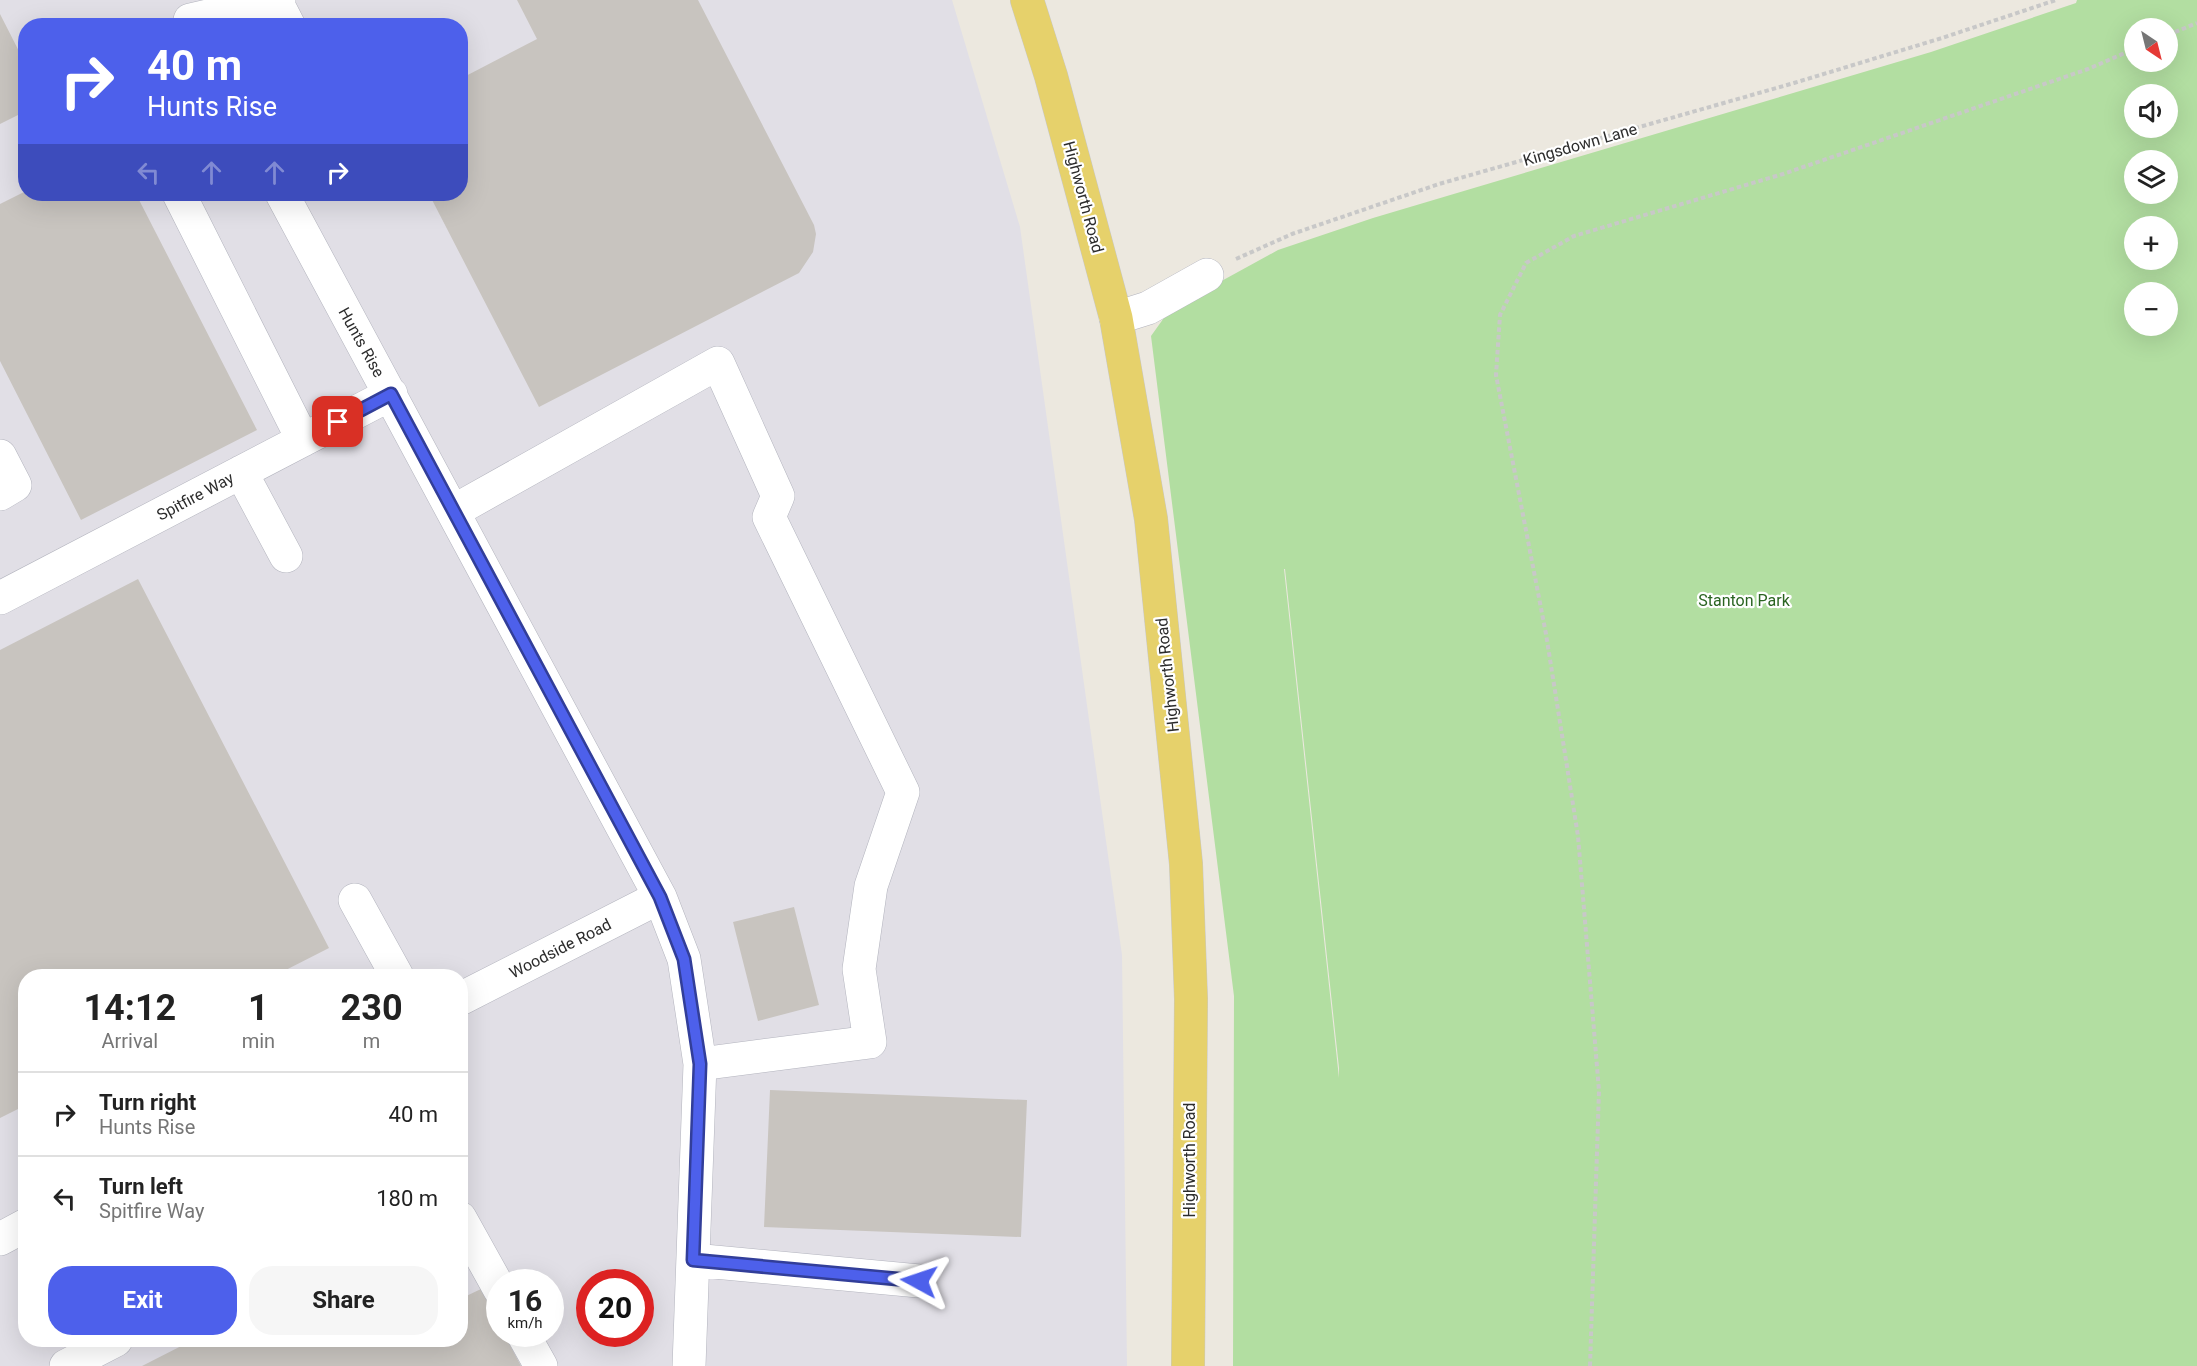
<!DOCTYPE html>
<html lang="en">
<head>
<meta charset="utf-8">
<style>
  body { margin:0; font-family:Roboto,sans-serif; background:#f6f6f6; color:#222; height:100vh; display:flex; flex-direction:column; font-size:22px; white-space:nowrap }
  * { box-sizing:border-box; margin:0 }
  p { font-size:20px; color:#767676 }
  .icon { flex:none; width:33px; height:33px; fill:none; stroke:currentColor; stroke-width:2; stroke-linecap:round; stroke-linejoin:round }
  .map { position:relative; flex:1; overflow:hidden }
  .sheet { position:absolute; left:18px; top:969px; width:450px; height:378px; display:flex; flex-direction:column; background:#fff; border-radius:24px; box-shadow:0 6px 24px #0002 }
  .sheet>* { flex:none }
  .hud { position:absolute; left:18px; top:18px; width:450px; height:183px; border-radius:24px; box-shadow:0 6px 24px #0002; background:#4d60eb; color:#fff; overflow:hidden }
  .needle { width:39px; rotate:145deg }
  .fabs { position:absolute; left:2124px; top:18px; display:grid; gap:12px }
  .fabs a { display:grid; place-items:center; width:54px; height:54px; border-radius:50%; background:#fff; box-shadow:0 6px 24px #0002; font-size:30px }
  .speed { position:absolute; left:486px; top:1269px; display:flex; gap:12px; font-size:30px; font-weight:700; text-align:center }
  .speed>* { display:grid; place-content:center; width:78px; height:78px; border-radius:50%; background:#fff; box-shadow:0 6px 24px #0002; line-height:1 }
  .speed small { font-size:15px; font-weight:400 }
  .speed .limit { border:9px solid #d22; background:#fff; color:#111 }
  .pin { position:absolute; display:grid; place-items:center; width:51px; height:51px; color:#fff; margin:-26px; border-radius:12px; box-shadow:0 3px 9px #0006 }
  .me { position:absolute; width:66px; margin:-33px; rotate:275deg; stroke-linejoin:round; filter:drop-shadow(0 0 4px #0008) }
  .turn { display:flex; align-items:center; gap:21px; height:126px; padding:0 30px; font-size:27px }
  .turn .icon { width:78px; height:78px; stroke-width:2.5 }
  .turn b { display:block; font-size:42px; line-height:51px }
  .lanes { display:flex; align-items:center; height:57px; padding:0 30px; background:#0003; justify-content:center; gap:30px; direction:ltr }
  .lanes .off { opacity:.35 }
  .eta { display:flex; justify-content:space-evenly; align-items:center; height:102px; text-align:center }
  .eta b { font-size:36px; font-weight:700; line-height:42px }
  .primary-button { display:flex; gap:12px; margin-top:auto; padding:12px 30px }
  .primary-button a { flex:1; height:69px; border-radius:24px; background:#4d60eb; color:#fff; font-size:24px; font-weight:700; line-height:69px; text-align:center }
  .primary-button a+a { background:#f6f6f6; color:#222 }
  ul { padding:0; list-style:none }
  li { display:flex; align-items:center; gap:18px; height:84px; padding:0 30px; border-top:2px solid #e0e0e0 }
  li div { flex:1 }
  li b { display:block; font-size:22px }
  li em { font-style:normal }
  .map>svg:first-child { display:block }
  .industrial { fill:#e1dfe6; fill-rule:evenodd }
  .green { fill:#b2dea1; fill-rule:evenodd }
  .building { fill:#c8c4bf }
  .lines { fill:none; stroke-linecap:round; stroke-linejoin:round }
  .minor-casing { stroke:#b3b4be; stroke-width:34 }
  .major-casing { stroke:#c8c8c8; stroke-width:34 }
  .path { stroke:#c8c8c8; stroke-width:4; stroke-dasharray:4.5 3; stroke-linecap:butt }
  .minor { stroke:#fff; stroke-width:33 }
  .major { stroke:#e6d16b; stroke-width:33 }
  .route-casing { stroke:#323e99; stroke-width:15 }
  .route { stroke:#4d60eb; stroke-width:10 }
  .labels { text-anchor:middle; stroke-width:4.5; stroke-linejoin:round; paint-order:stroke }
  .street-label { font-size:16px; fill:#2c2c2c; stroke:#fff }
  .park-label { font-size:16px; fill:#2a6421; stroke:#fff }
</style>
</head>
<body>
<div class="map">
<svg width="2197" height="1366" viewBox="0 0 2197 1366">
  <rect width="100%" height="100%" fill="#ece8df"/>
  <path class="industrial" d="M0 0H952L1020 227 1122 955 1127 1366H0ZM26 26H460V194H26ZM26 976H460V1340H26ZM500 1282H550V1334H500ZM590 1282H640V1334H590Z"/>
  <path class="green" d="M2077 0H2197V1366H1233L1234 996 1151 336 1166 315 1196 295 1278 250 1373 218 1931 52 2076 3ZM2134 28H2168V62H2134ZM2134 94H2168V128H2134ZM2134 160H2168V194H2134ZM2134 226H2168V260H2134ZM2134 292H2168V326H2134ZM1285 569 1339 1068V1078L1284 569Z"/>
  <path class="building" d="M517 0H698L814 225 816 234 813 252 799 273 539 407 429 194H460V79L537 39Z
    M0 14 26 65V111L0 124Z
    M26 191V194H136L257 430 81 520 0 361V204Z
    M138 579 329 948 274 976H26V1105L0 1118V650Z
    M794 907 819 1005 758 1021 733 922Z
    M770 1090 1027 1100 1021 1237 764 1227Z
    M481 1289 500 1324V1334H504L521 1366H142L193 1340H460V1299Z"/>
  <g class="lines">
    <g class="minor-casing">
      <path id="minor" d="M276 1 289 26
        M190 20 279 0
        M179 194 303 440
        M282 194 660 897 684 959 700 1064 689 1366
        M1116 318 1148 308 1207 275
        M0 456 15 485 0 494
        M241 472 286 556
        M454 511 718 363 778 496 769 517 903 792 871 886 859 969 870 1042 700 1064
        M0 598 391 394
        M355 900 397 976
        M460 999 660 897
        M460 1218 500 1290
        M0 1239 26 1225
        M693 1260 919 1281
        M523 1334 541 1366
        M66 1366 116 1340"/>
    </g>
    <g class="major-casing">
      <path id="major" d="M1027 0 1051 76 1116 318 1151 519 1186 864 1191 999 1188 1366"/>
    </g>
    <path class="path" d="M2168 35 2197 23
      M1236 259 1292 234 1439 184 1794 83 1942 38 2056 0
      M1590 1366 1599 1091 1578 836 1546 634 1496 375 1500 315 1526 263 1574 236 1783 174 2088 69 2134 49"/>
    <use href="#minor" class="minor"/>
    <use href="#major" class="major"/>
  </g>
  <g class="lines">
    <g class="route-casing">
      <path id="route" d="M338 422 391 394 660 897 684 959 700 1064 693 1260 919 1281"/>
    </g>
    <use href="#route" class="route"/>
  </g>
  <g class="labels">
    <g class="street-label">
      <text transform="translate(1580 144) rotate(-16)" y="6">Kingsdown Lane</text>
      <text transform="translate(1084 197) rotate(75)" y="6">Highworth Road</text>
      <text transform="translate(362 342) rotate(61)" y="6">Hunts Rise</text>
      <text transform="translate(195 496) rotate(-28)" y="6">Spitfire Way</text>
      <text transform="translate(1167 675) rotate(-96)" y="6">Highworth Road</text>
      <text transform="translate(560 948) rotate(-27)" y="6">Woodside Road</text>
      <text transform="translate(1189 1160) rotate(-90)" y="6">Highworth Road</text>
    </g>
    <g class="park-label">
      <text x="1744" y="606">Stanton Park</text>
    </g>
  </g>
</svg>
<div class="fabs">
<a><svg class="needle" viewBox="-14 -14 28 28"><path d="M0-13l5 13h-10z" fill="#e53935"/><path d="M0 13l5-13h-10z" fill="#767676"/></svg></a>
<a><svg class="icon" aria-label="sound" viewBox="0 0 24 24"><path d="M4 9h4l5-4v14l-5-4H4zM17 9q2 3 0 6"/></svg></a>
<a><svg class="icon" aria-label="layers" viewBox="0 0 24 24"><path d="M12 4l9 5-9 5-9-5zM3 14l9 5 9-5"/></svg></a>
<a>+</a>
<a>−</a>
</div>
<div class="speed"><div>16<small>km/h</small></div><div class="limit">20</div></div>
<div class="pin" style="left:338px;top:422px;background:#d93025"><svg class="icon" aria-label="arrive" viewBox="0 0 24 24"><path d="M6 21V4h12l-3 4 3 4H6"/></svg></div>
<svg class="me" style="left:919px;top:1281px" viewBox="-20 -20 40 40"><path d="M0-17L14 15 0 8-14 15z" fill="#4d60eb" stroke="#fff" stroke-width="4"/></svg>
<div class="hud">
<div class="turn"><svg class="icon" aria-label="right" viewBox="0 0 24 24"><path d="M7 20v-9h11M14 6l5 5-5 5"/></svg><div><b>40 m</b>Hunts Rise</div></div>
<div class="lanes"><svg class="icon off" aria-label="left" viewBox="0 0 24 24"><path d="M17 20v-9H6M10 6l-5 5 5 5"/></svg><svg class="icon off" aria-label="ahead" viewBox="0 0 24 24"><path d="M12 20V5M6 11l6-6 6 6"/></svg><svg class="icon off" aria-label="ahead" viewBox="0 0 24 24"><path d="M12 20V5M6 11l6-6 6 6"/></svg><svg class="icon" aria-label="right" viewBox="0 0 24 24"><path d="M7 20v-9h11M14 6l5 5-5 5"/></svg></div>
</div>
<section class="sheet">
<div class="eta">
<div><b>14:12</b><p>Arrival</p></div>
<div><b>1</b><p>min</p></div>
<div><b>230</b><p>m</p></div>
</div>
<ul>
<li><svg class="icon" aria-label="right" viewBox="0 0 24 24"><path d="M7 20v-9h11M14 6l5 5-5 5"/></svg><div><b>Turn right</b><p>Hunts Rise</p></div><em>40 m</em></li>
<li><svg class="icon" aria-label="left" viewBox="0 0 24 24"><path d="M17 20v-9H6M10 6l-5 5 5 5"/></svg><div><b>Turn left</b><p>Spitfire Way</p></div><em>180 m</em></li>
</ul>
<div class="primary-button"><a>Exit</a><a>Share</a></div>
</section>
</div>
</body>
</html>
